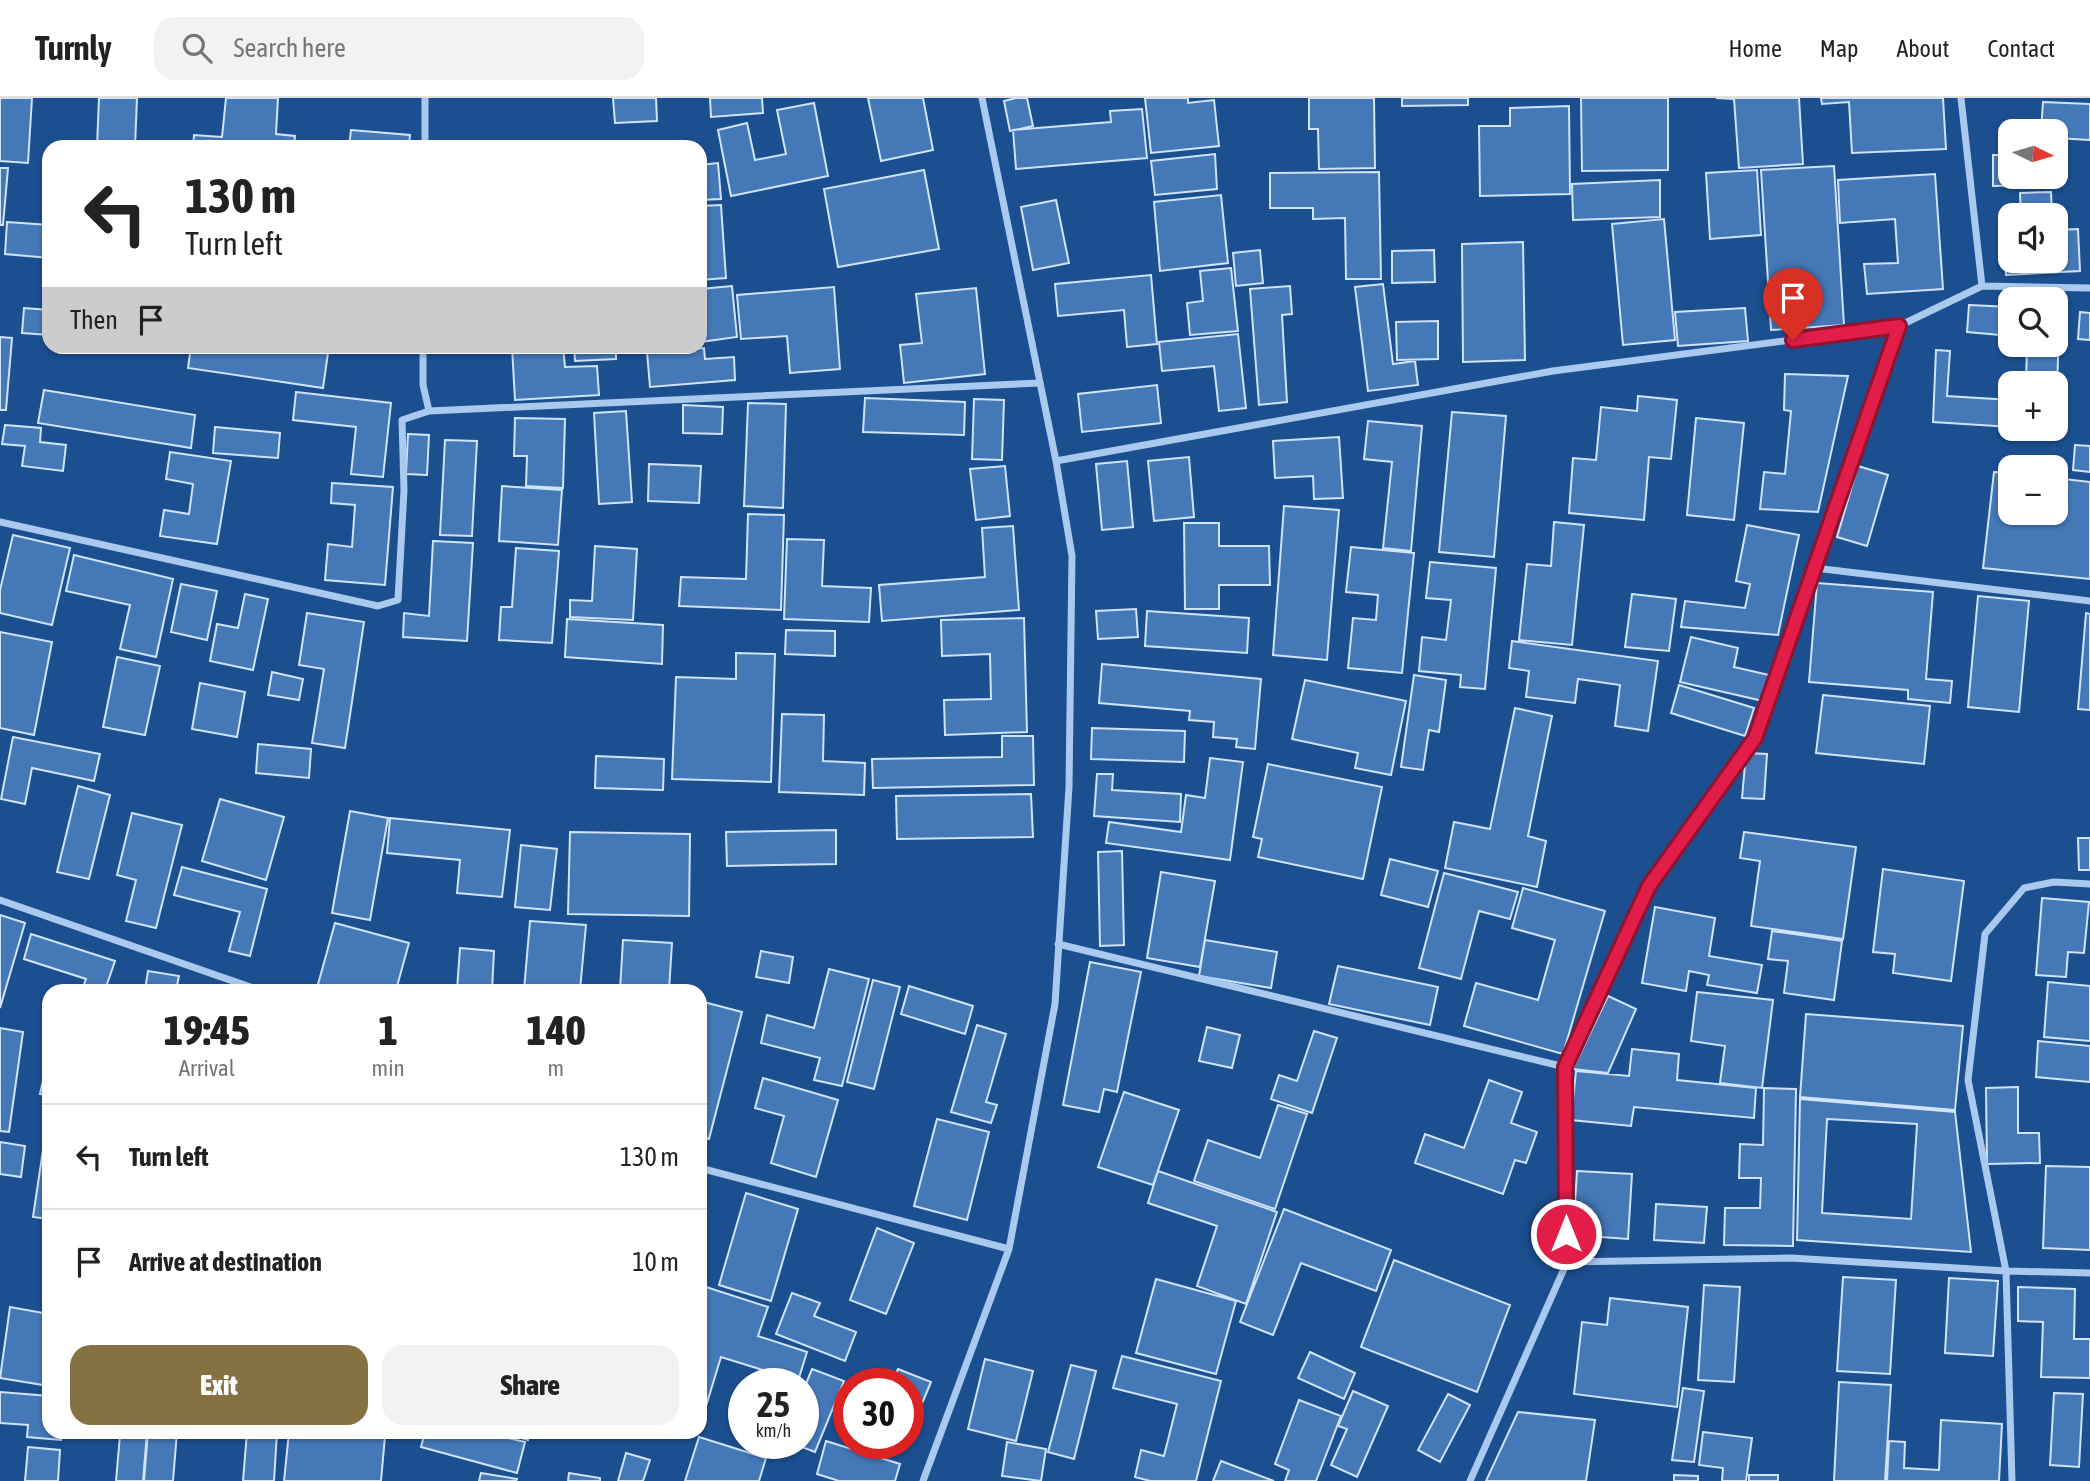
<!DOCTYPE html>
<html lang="en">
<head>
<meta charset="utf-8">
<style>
  body { margin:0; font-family:"Asap Condensed",sans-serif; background:#f2f2f2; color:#222; height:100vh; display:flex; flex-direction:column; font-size:26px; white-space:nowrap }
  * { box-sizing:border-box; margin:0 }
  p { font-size:23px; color:#767676 }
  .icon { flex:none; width:38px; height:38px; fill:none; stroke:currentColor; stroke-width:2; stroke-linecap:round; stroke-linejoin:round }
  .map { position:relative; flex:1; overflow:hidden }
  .details { position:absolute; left:42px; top:886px; width:665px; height:455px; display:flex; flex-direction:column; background:#fff; border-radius:21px; box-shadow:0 2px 5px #0004 }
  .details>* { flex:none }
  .top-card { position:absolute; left:42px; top:42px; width:665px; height:214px; border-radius:21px; box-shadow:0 2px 5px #0004; background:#fff; color:#222; overflow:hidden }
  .needle { width:46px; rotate:95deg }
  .controls { position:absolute; left:1998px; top:21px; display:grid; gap:14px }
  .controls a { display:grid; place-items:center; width:70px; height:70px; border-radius:14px; background:#fff; box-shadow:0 2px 5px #0004; font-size:35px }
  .speed { position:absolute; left:728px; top:1270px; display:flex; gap:14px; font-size:35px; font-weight:700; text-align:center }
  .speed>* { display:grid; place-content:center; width:91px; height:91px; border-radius:50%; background:#fff; box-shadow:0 2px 5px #0004; line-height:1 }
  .speed small { font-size:18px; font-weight:400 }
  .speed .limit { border:10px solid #d22; background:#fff; color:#111 }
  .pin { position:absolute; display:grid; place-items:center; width:60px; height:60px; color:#fff; margin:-72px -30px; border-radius:50% 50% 50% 0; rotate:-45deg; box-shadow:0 0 7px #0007 }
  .pin .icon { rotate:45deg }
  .me { position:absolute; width:77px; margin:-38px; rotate:0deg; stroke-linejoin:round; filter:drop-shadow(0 0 5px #0008) }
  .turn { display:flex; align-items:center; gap:24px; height:147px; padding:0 28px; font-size:32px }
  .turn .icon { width:91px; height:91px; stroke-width:2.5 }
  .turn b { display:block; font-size:49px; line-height:60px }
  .then { display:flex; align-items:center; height:66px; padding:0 28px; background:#0003; gap:14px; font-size:26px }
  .eta { display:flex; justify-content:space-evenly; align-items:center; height:119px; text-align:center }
  .eta b { font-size:42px; font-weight:800; line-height:49px }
  .primary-button { display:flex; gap:14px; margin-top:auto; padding:14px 28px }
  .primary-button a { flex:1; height:80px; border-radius:21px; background:#857141; color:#fff; font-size:28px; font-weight:800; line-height:80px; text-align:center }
  .primary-button a+a { background:#f2f2f2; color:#222 }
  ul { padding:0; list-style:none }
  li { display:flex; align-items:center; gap:21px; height:105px; padding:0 28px; border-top:2px solid #e0e0e0 }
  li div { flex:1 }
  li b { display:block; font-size:26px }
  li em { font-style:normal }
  header { display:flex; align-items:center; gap:42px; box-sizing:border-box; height:98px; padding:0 35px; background:#fff; border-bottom:2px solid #e0e0e0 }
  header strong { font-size:33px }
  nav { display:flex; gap:38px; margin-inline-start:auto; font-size:24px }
  .search { width:490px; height:63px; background:#f2f2f2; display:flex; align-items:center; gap:18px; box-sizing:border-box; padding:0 24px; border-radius:21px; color:#767676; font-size:26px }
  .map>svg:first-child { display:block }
  .building { fill:#4478b7; stroke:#cfe3fa; stroke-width:2; fill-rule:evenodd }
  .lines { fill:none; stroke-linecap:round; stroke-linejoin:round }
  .minor { stroke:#a9c9ee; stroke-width:7 }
  .route-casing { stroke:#92132f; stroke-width:18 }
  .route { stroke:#e11d48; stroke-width:12 }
</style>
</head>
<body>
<header>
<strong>Turnly</strong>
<div class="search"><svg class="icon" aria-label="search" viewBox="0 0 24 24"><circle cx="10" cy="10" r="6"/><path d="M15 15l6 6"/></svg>Search here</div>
<nav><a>Home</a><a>Map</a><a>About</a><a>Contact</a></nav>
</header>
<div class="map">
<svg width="2090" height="1383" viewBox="0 0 2090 1383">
  <rect width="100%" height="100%" fill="#1b4f8f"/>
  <path class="building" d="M0 0H32L28 65 0 63Z
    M99 0H137L135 49H97Z
    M226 0H278L276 36 295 38 294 49H193L194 37 222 39Z
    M613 0H656L657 23 615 25Z
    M710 0H762L763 15 711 19Z
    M868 0H923L933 52 881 63Z
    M1016 0H1027L1033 28 1010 33 1004 3Z
    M1145 0H1188V5L1214 2 1219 48 1151 55Z
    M1309 0H1374L1375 70 1319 71 1318 31H1309Z
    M1402 0H1468V7L1402 8Z
    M1581 0H1668V72L1582 73Z
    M1716 0H1799L1803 66 1739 70 1734 1Z
    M1821 0H1943L1946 51 1852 55 1849 4 1822 6Z
    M2043 4 2090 6V42L2056 40V33H2041Z
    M814 5 828 78 731 98 718 32 747 25 755 62 786 56 777 12Z
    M1569 8 1570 96 1480 98 1479 28H1510V10Z
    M1142 11 1147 60 1016 71 1013 32 1111 24 1110 13Z
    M351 32 410 37 409 49H349Z
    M1215 56 1217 91 1155 97 1151 63Z
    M1993 57H2011V79H2045L2044 87 1993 88Z
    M718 65 721 101 700 102V67Z
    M1834 68 1844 227 1771 232 1761 72Z
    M0 70H8L3 127H0Z
    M924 72 939 151 838 169 824 91Z
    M1757 72 1761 137 1710 141 1706 75Z
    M1379 74 1381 181H1346L1345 120 1313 121V110H1270V75Z
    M1935 76 1943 191 1867 196 1864 166 1898 165 1895 121 1840 125 1838 82Z
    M1660 82V119L1573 122 1572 86Z
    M2051 94 2052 117H2021L2020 95Z
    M1221 97 1228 165 1160 173 1154 104Z
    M1056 102 1069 165 1033 172 1021 109Z
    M721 107 726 180 700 182V108Z
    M1664 121 1675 242 1623 247 1612 126Z
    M7 124 49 127V160L5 156Z
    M2078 131 2080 173 2006 177 2004 145 2011 144V163H2056V132Z
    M1523 144 1525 262 1463 264 1462 146Z
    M1260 152 1263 185 1236 188 1233 155Z
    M1434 152 1435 184 1392 185V153Z
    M1231 170 1238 233 1190 237 1187 205 1203 203 1200 173Z
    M1151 177 1157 246 1127 249 1124 212 1058 218 1055 186Z
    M1383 186 1393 266 1415 263 1418 287 1368 293 1355 189Z
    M732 188 737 239 700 244V191Z
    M1290 188 1292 216 1282 217 1287 304 1259 307 1250 191Z
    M834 189 840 271 790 275 787 238 741 241 737 197Z
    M976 190 985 276 904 285 900 247 922 245 916 196Z
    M1969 207 2011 209V238L1967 234Z
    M24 210 49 212V237L22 235Z
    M1745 210 1748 243 1678 248 1675 214Z
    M2080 214 2090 215V242L2078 241Z
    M1438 223V261L1397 262 1396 224Z
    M2056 227H2059L2057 294 2056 285H2026L2027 247H2056Z
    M1238 236 1246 310 1219 313 1214 268 1162 273 1159 244Z
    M0 239 12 240 6 312H0Z
    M121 248H175V254Z
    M191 248H329L323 290 188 270Z
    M563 248 565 269 597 268 599 297 515 302 512 249Z
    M574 248H616V261L575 263Z
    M704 250 705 261 734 259 735 282 650 289 647 254Z
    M1936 252 1950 253 1947 298 2011 302V329L1933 324Z
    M1785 276 1848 278 1818 414 1760 411 1764 374 1785 376 1791 313 1784 312Z
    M1157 287 1161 325 1082 334 1078 296Z
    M44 292 195 317 191 350 38 325Z
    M296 294 391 305 383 379 351 376 356 329 293 322Z
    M1638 298 1677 302 1671 361 1649 359 1644 422 1569 415 1573 360 1596 362 1601 309 1637 313Z
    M865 300 965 304 964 337 863 334Z
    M974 301 1004 302 1002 362 972 361Z
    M748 305 786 306 783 410 744 408Z
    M683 307 723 309 722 336 683 335Z
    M626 313 632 404 599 406 594 315Z
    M1452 314 1506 318 1494 459 1439 454Z
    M515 320 565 321 563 390 526 388 527 358H514Z
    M1696 320 1744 325 1734 422 1687 417Z
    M1368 323 1422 328 1411 453 1383 450 1392 364 1364 361Z
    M5 327 41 330 40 344 66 347 63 373 22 368 25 348 2 346Z
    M215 329 280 335 278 360 213 355Z
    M408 336 429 337 427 377 406 376Z
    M1339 339 1343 400 1314 401 1313 378 1275 380 1273 343Z
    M445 342 477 343 472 438 440 437Z
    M2075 347 2090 348V374L2073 372Z
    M170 354 231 363 217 446 160 438 164 412 189 416 193 386 166 381Z
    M1189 359 1194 419 1154 423 1148 363Z
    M1127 363 1133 429 1102 432 1096 366Z
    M649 366 701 368 699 405 648 403Z
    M1005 368 1010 418 976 422 970 371Z
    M1858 368 1888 377 1867 448 1837 439Z
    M1994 374 2011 375V415H2056V380L2090 384V481L1983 470Z
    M332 385 393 389 385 487 325 482 328 446 352 449 355 407 331 405Z
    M502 388 562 392 558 447 499 443Z
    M1284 408 1339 412 1327 562 1273 557Z
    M748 416 784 417 781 512 679 508 681 479 746 481Z
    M1554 424 1584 427 1572 547 1519 542 1527 466 1551 468Z
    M1184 425H1219V448H1269L1270 487H1219V511H1185Z
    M1747 427 1799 437 1778 537 1681 529 1685 503 1745 510 1750 486 1736 483Z
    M1013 428 1019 512 882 523 879 487 985 479 982 430Z
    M13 437 70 450 52 527 0 515V492Z
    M787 441 824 442 822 488 871 490 869 524 784 521Z
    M433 443 473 445 467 543 403 539 404 515 429 518Z
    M595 448 637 451 633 522 570 519V502L592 503Z
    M1351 449 1414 455 1402 575 1348 570 1353 520 1376 522 1378 497 1346 494Z
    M516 450 559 453 552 545 499 542 501 509H512Z
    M74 457 173 481 156 559 120 551 130 507 66 493Z
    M1430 464 1496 470 1485 591 1460 589 1461 577 1419 573 1422 539 1446 542 1451 502 1426 500Z
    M1817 485 1933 494 1926 581 1952 583 1950 605 1908 601V592L1809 584Z
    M181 486 217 493 207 542 171 534Z
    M245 496 268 501 253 572 210 563 217 526 238 530Z
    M1632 496 1676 501 1669 553 1625 549Z
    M1978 498 2029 503 2019 614 1968 609Z
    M1136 511 1138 539 1098 541 1096 513Z
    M1147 513 1249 520 1247 555 1145 548Z
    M307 515 364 524 345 650 312 645 324 571 299 567Z
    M2086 515 2090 516V612L2078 611Z
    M1024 520 1027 634 945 637 944 602 991 601 990 556 942 558 941 522Z
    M567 521 663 527 662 566 565 559Z
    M786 532 835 533V558L785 556Z
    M0 534 52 544 34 637 0 630Z
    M1691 539 1738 550 1734 569 1769 577 1763 603 1680 584Z
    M1512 543 1658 563 1648 633 1615 628 1620 587 1578 581 1575 605 1526 599 1529 573 1509 570Z
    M736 555 775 556 771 684 672 681 676 579 736 581Z
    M117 559 160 568 145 637 103 629Z
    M1102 566 1261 581 1255 651 1236 649 1237 641 1213 639 1214 624 1189 622 1190 613 1099 605Z
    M272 574 303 581 299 602 268 597Z
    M1414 577 1446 582 1439 634 1429 632 1423 672 1401 669Z
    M1305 582 1406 603 1391 677 1355 670 1358 655 1292 641Z
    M200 585 245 594 237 639 192 631Z
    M1679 587 1754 610 1745 638 1671 615Z
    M1823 597 1930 608 1924 666 1816 655Z
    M1515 610 1552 618 1528 738 1546 743 1537 789 1445 770 1454 724 1490 731Z
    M782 616 824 617 823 663 865 665 864 697 779 694Z
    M1092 630 1185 633 1184 664 1091 661Z
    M1002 638H1033L1034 687 873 690 872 661 1002 659Z
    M13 639 100 656 94 683 32 670 25 706 1 701Z
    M258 646 311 651 309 680 256 675Z
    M1746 655 1767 656 1764 701 1742 700Z
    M596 658 664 661 663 692 595 690Z
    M1210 660 1243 664 1230 762 1106 745 1109 724 1181 734 1186 697 1205 700Z
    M1268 666 1382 689 1363 781 1258 759 1262 741 1253 739Z
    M1097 676H1113L1112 692 1181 696 1180 724 1094 718Z
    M78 688 110 697 89 781 57 774Z
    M1031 696 1033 739 897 741 896 698Z
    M220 701 284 719 266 782 202 763Z
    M350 713 388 720 370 822 332 815Z
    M132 715 182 727 156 830 126 823 136 782 117 777Z
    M390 720 510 732 502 799 457 795 460 762 387 755Z
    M836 732V766L727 768 726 734Z
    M570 734 690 736 689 818 568 816Z
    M1744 734 1856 749 1843 841 1751 828 1760 763 1740 760Z
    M2078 740H2090V772H2079Z
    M521 747 557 751 550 812 515 809Z
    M1122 753 1124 847 1100 848 1098 754Z
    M1390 761 1438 773 1428 809 1381 797Z
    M182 769 267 791 250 858 229 853 240 814 174 797Z
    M1883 771 1964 783 1951 883 1893 875 1895 856 1873 854Z
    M1161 774 1215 783 1200 869 1147 860Z
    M1444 775 1518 794 1510 821 1479 813 1461 881 1419 870Z
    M1523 790 1605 813 1563 956 1464 928 1476 885 1538 902 1555 842 1512 830Z
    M2042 800 2089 804 2084 855 2068 854 2066 879 2036 877Z
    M1655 809 1715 820 1709 858 1762 867 1757 895 1707 887 1709 877 1689 873 1686 893 1642 885Z
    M0 817 25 825 0 910Z
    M530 823 586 827 580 892H524Z
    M335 825 409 845 396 892H327L317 890Z
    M1772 833 1842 843 1834 902 1784 895 1788 863 1768 861Z
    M31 836 115 863 105 892H82L86 881 24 861Z
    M623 842 672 845 669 892H620Z
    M1205 842 1277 854 1271 890 1199 878Z
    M460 850 494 853 492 892H457Z
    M761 853 793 859 789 885 756 879Z
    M1090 864 1141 874 1117 994 1104 991 1099 1014 1063 1007Z
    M1338 868 1438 889 1430 927 1329 906Z
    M829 871 869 881 842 988 814 982 820 960 761 945 767 917 814 930Z
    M148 873 179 878 176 892H145Z
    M873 882 900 889 874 991 847 984Z
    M2048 884 2090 888V943L2044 939Z
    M909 888 973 908 965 936 901 916Z
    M1697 894 1773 902 1762 990 1720 985 1725 948 1691 943Z
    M1608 898 1636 911 1608 975 1573 971Z
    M700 903 742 914 709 1041 700 1039Z
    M1806 916 1963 928 1955 1012 1800 999Z
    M977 927 1006 936 986 1004 997 1007 991 1025 951 1014Z
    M1207 929 1240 937 1232 970 1199 963Z
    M0 930 23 934 9 1034 0 1033Z
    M1314 933 1337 940 1312 1015 1271 1001 1279 977 1297 983Z
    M2038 943 2090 948V984L2036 979Z
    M1632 951 1679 956 1677 982 1756 990 1754 1020 1634 1009 1631 1028 1571 1022 1576 973 1629 978Z
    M49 955V998L40 996Z
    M763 980 838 1002 816 1079 771 1065 784 1018 755 1010Z
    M1489 982 1522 994 1511 1025 1537 1034 1526 1065 1515 1062 1503 1096 1415 1065 1425 1036 1464 1050Z
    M2018 989V1035H2039L2040 1065 1987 1066 1986 990Z
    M1764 990 1796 991 1793 1148 1724 1147 1725 1110H1760L1761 1080H1739L1740 1046 1763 1047Z
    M1124 994 1179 1012 1153 1087 1098 1069Z
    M1800 1001 1955 1014 1971 1154 1797 1142ZM1827 1021 1917 1026 1911 1121 1822 1115Z
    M1278 1007 1307 1016 1275 1111 1194 1083 1208 1042 1260 1060Z
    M937 1021 989 1034 967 1122 914 1108Z
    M0 1044 25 1048 21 1079 0 1076Z
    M43 1052 49 1053V1121L33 1119Z
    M2046 1068 2090 1069V1152L2043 1150Z
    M1158 1073 1277 1114 1246 1206 1197 1188 1217 1128 1148 1105Z
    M1577 1073 1632 1076 1628 1141 1573 1137Z
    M746 1095 798 1111 771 1203 719 1187Z
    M1656 1106 1707 1109 1704 1145 1654 1142Z
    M1284 1111 1391 1152 1376 1193 1301 1165 1273 1237 1240 1224Z
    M877 1130 914 1145 886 1216 850 1202Z
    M1394 1162 1510 1207 1477 1294 1361 1249Z
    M1843 1179 1896 1182 1890 1276 1837 1273Z
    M1949 1180 1998 1183 1993 1258 1945 1255Z
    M1156 1181 1236 1203 1216 1276 1136 1255Z
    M1704 1187 1740 1189 1734 1284 1698 1282Z
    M706 1189 768 1209 758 1238 807 1254 798 1283 721 1259 703 1318 700 1317V1207Z
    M2018 1189 2075 1191 2074 1241H2090V1280L2041 1279 2043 1224 2018 1223Z
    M792 1195 820 1205 814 1218 856 1234 845 1263 776 1236Z
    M1610 1200 1688 1209 1677 1309 1574 1296 1582 1224 1607 1227Z
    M10 1209 49 1216V1288L0 1280Z
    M1310 1254 1355 1275 1344 1301 1298 1280Z
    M1122 1258 1221 1283 1196 1383H1150L1135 1379 1141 1352 1164 1358 1177 1306 1113 1290Z
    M985 1261 1033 1273 1016 1343 968 1331Z
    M1071 1267 1096 1273 1074 1361 1048 1354Z
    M812 1271 844 1283 815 1354 794 1346H803V1293Z
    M898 1271 931 1284 908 1339V1286H891Z
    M1839 1284 1891 1287 1885 1383H1834Z
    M1683 1290 1704 1293 1694 1364 1672 1362Z
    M1353 1293 1388 1308 1357 1379 1331 1367 1347 1331 1338 1328Z
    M0 1294 49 1298V1334H62L61 1342 27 1339 28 1327 0 1325Z
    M2054 1295 2083 1296 2079 1369 2050 1367Z
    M1448 1296 1470 1307 1440 1364 1418 1352Z
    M1299 1302 1341 1318 1316 1383H1285L1289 1372 1275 1366Z
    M1518 1314 1595 1322 1586 1383H1486Z
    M1941 1322 2002 1326 1999 1383H1887L1889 1343 1905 1344 1904 1370 1939 1372Z
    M82 1334H147L143 1383H116L120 1337Z
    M148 1334H177L173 1383H144Z
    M247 1334H277L274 1383H243Z
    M289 1334 385 1338 381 1383H284Z
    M425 1334H483L525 1344 517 1375 421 1349Z
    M501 1334H530L528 1342Z
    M1703 1334 1752 1340 1746 1383H1722L1723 1370 1699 1367Z
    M699 1339 766 1360 759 1383H685Z
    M826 1343 900 1366 895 1383H839L817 1376Z
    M1007 1344 1046 1351 1041 1383 1002 1378Z
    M28 1349 60 1352 58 1383H25Z
    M626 1355 650 1362 643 1383H618Z
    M1221 1363 1274 1383H1213Z
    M481 1375 517 1381 516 1383H479Z
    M569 1375 600 1380V1383H568Z
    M1674 1377 1698 1378V1383H1674Z
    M1749 1377H1778V1383H1749Z"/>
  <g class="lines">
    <path class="minor" d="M1961 0 1982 188
      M425 49V0
      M423 248V287L429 313
      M1056 363 1553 273 1899 228 1982 188 2090 190
      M0 424 378 508 398 502 404 392 402 322 429 313 1040 285
      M1815 470 2090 503
      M0 802 259 892
      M1058 846 1565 969
      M700 1070 1009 1151
      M1567 1164 1791 1160 2006 1173 2090 1175
      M923 1383 1009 1151 1055 906 1069 689 1072 458 1056 363 982 0
      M1470 1383 1567 1164 1565 969 1649 788 1755 640 1899 228
      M2012 1383 2006 1173 1968 982 1985 836 2024 790 2054 784 2090 786"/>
  </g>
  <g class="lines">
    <g class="route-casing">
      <path id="route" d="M1566 1136 1565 969 1649 788 1755 640 1899 228 1793 242"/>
    </g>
    <use href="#route" class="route"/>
  </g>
</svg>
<div class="controls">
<a><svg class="needle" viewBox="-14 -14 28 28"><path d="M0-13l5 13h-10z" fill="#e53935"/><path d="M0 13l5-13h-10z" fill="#767676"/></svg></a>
<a><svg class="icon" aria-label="sound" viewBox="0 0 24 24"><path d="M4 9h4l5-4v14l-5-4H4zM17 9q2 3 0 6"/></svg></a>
<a><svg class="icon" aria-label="search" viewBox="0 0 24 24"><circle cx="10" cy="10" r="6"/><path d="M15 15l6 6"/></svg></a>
<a>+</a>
<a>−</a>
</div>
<div class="speed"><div>25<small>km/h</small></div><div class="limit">30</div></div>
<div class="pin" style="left:1793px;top:242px;background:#d93025"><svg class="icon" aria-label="arrive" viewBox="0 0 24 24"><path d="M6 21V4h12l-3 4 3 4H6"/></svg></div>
<svg class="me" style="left:1566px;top:1136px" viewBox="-20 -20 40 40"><circle r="17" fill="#e11d48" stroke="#fff" stroke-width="3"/><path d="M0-11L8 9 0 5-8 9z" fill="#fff"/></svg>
<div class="top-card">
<div class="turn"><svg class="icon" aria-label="left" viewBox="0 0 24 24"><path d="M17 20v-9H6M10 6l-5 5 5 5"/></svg><div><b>130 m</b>Turn left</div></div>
<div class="then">Then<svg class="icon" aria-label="arrive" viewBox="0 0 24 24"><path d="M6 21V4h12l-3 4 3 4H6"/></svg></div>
</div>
<section class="details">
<div class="eta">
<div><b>19:45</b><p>Arrival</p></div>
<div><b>1</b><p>min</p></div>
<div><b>140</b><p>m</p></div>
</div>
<ul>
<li><svg class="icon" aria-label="left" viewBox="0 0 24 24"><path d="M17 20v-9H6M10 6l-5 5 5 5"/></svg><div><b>Turn left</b></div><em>130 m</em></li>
<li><svg class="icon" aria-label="arrive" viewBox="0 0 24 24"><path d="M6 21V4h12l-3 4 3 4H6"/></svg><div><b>Arrive at destination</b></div><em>10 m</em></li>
</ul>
<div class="primary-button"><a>Exit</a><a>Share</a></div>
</section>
</div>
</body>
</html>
